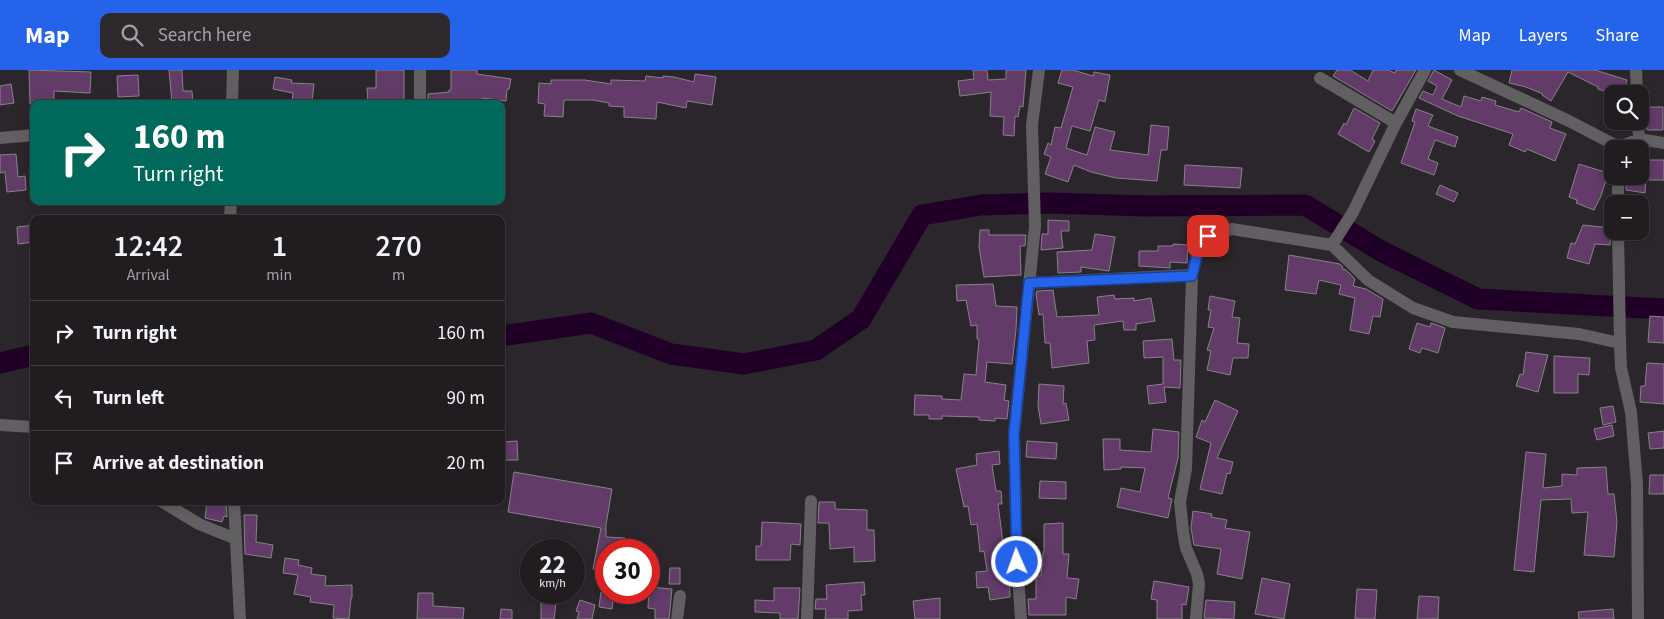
<!DOCTYPE html>
<html lang="en">
<head>
<meta charset="utf-8">
<style>
  body { margin:0; font-family:"Source Sans 3",sans-serif; background:#2d292d; color:#f1f3f6; height:100vh; display:flex; flex-direction:column; font-size:19px; white-space:nowrap }
  * { box-sizing:border-box; margin:0 }
  p { font-size:16px; color:#a2a1a5 }
  .icon { flex:none; width:28px; height:28px; fill:none; stroke:currentColor; stroke-width:2; stroke-linecap:round; stroke-linejoin:round }
  .map { position:relative; flex:1; overflow:hidden }
  .details { position:absolute; left:30px; top:145px; width:475px; height:290px; display:flex; flex-direction:column; background:#201c20; border-radius:10px; box-shadow:0 2px 8px #0003,0 0 0 1px #3d3a3e }
  .details>* { flex:none }
  .guide { position:absolute; left:30px; top:30px; width:475px; height:105px; border-radius:10px; box-shadow:0 2px 8px #0003,0 0 0 1px #3d3a3e; background:#00695c; color:#fff; overflow:hidden }
  .controls { position:absolute; left:1604px; top:15px; display:grid; gap:10px }
  .controls a { display:grid; place-items:center; width:45px; height:45px; border-radius:10px; background:#201c20; box-shadow:0 2px 8px #0003,0 0 0 1px #3d3a3e; font-size:25px }
  .speed { position:absolute; left:520px; top:469px; display:flex; gap:10px; font-size:25px; font-weight:700; text-align:center }
  .speed>* { display:grid; place-content:center; width:65px; height:65px; border-radius:50%; background:#201c20; box-shadow:0 2px 8px #0003,0 0 0 1px #3d3a3e; line-height:1 }
  .speed small { font-size:12px; font-weight:400 }
  .speed .limit { border:8px solid #d22; background:#fff; color:#111 }
  .pin { position:absolute; display:grid; place-items:center; width:42px; height:42px; color:#fff; margin:-21px; border-radius:10px; box-shadow:0 2px 8px #0006 }
  .me { position:absolute; width:55px; margin:-28px; rotate:358deg; stroke-linejoin:round; filter:drop-shadow(0 0 4px #0008) }
  .turn { display:flex; align-items:center; gap:18px; height:105px; padding:0 20px; font-size:22px }
  .turn .icon { width:65px; height:65px; stroke-width:2.5 }
  .turn b { display:block; font-size:35px; line-height:42px }
  .eta { display:flex; justify-content:space-evenly; align-items:center; height:85px; text-align:center }
  .eta b { font-size:30px; font-weight:600; line-height:35px }
  ul { padding:0; list-style:none }
  li { display:flex; align-items:center; gap:15px; height:65px; padding:0 20px; border-top:1px solid #3d3a3e }
  li div { flex:1 }
  li b { display:block; font-size:19px }
  li em { font-style:normal }
  header { display:flex; align-items:center; gap:30px; box-sizing:border-box; height:70px; padding:0 25px; background:#2563eb; color:#fff }
  header strong { font-size:24px }
  nav { display:flex; gap:28px; margin-inline-start:auto; font-size:18px }
  .search { width:350px; height:45px; background:#2d292d; display:flex; align-items:center; gap:12px; box-sizing:border-box; padding:0 18px; border-radius:10px; color:#a2a1a5; font-size:19px }
  .map>svg:first-child { display:block }
  .lines { fill:none; stroke-linecap:round; stroke-linejoin:round }
  .river { stroke:#210027; stroke-width:21 }
  .building { fill:#623b69; stroke:#878288 }
  .minor { stroke:#625f62; stroke-width:12 }
  .route-casing { stroke:#184099; stroke-width:12 }
  .route { stroke:#2563eb; stroke-width:9 }
</style>
</head>
<body>
<header>
<strong>Map</strong>
<div class="search"><svg class="icon" aria-label="search" viewBox="0 0 24 24"><circle cx="10" cy="10" r="6"/><path d="M15 15l6 6"/></svg>Search here</div>
<nav><a>Map</a><a>Layers</a><a>Share</a></nav>
</header>
<div class="map">
<svg width="1664" height="549" viewBox="0 0 1664 549">
  <rect width="100%" height="100%" fill="#2a262b"/>
  <g class="lines">
    <path class="river" d="M501 266 591 253 671 284 744 294 816 280 861 249 922 145 981 135 1049 133 1145 136 1305 135 1381 181 1478 229 1664 239
      M0 293 34 285"/>
  </g>
  <path class="building" d="M29 0 91 2 90 23 54 21V34H30Z
    M169 0H182L183 21H192L193 33H172Z
    M376 0H404V34H368L367 18H376Z
    M451 0H477V4L511 9 509 19H507L506 31 482 28V34H428V24L449 22V20H451Z
    M973 0H987L988 10 1006 9V0H1026L1023 37 1020 36 1018 47 1015 46 1014 66 1003 65 1004 47 990 46 991 22 960 26 958 11 974 9Z
    M1062 0H1073L1093 6 1094 2 1110 5 1105 32 1099 30 1090 61 1072 56 1066 78 1087 85 1095 57 1115 62 1110 80 1148 85 1151 55 1169 57 1167 80H1161L1157 111 1116 108 1091 102 1074 95 1068 112 1045 104 1051 87 1044 84 1048 73 1051 75 1055 57 1061 58 1073 17 1058 13Z
    M1337 0H1350L1368 11 1373 0H1388L1395 3 1396 0H1416L1392 41 1333 6Z
    M1434 0 1452 10 1442 29 1461 37 1464 26 1481 31 1482 27 1496 31 1495 35 1519 42 1521 38 1552 52 1550 58 1566 64 1555 91 1527 79 1525 82 1509 75 1513 64 1458 46 1419 28 1423 21 1433 25 1437 16 1428 11Z
    M1512 0H1595L1627 10 1623 24H1614L1598 19V17L1568 2 1551 31 1542 25 1543 24 1526 17 1509 13Z
    M695 4 716 7 712 35 687 31 686 38 657 32 656 49 624 47V37L609 36V33L593 30H564L563 47 544 46 545 34 538 33 539 13 551 14V10H585L611 14V10L645 11 646 6 663 8V6L674 7 694 12Z
    M138 5 139 26 118 27 117 6Z
    M275 7 292 10 291 13 314 14 312 31 292 30 293 23 273 19Z
    M11 14 14 33 0 35V16Z
    M1641 37H1663V60H1647L1646 50 1641 43Z
    M1354 38 1380 53 1372 69 1375 71 1369 82 1338 64 1344 53 1346 55Z
    M1416 39 1433 45 1428 56 1458 67 1455 77 1435 70 1428 89 1438 93 1434 105 1401 93 1415 52 1412 51Z
    M16 84 18 107 25 106 26 120 7 122 5 102 0 103V85Z
    M1649 90H1664V110H1649Z
    M1579 94 1608 103 1601 126 1594 140 1576 133 1577 130 1569 127Z
    M1185 95 1242 98 1240 118 1184 115Z
    M1626 107 1646 110 1645 123 1626 120Z
    M1440 115 1458 123 1454 132 1436 124Z
    M1048 150 1069 151V161H1061L1063 178 1041 180 1042 164H1048Z
    M34 155V172L18 174 17 157Z
    M1583 155 1611 158 1610 175 1595 174 1589 194 1567 188 1571 173 1575 174Z
    M980 160H989V165H1026L1025 176H1020L1021 205 984 207 979 177Z
    M1095 164 1115 167 1109 201 1081 197V202L1058 203 1057 182 1092 180Z
    M1173 174 1188 175 1187 193 1170 192V198L1139 196V181H1158V176H1173Z
    M1289 185 1340 194 1343 197 1342 199 1346 200 1355 209 1353 216 1366 219 1383 229 1380 247 1373 246 1369 264 1350 260 1355 228 1339 224 1341 215 1319 210 1316 224 1285 220Z
    M993 214 996 236 1017 237 1016 260 1012 294 987 292 985 312 1006 315 1004 330 1009 331 1007 349 995 348V351L979 350V347L942 346V349H929V345H914L915 325 942 326V329L961 330 964 304 976 305 979 269H977V255L971 256 966 230 957 231 956 215Z
    M1053 220 1057 247 1099 245 1097 227 1114 225 1115 229 1134 228V231L1151 228 1155 251 1136 254V260H1124L1123 251 1094 255 1095 270 1087 271 1089 293 1052 298 1050 273H1045L1043 244 1039 245 1036 224 1037 221Z
    M1210 226 1235 231 1232 247 1240 248 1237 273 1249 274 1248 288H1233L1230 305 1207 300 1211 281 1207 280 1214 258 1208 257 1211 240H1208Z
    M1650 246 1664 247V273L1648 272Z
    M1417 253 1430 257 1431 253 1445 258 1438 283 1422 278 1420 283 1409 279Z
    M1172 269 1174 290H1181L1180 318 1164 317 1166 332 1149 334 1147 316 1163 314V287L1144 288 1143 271Z
    M1526 282 1548 285 1538 322 1516 316 1520 304 1523 305Z
    M1554 286 1590 288 1589 305 1578 304V323H1554Z
    M1647 293 1664 294V334L1640 332 1641 316H1645Z
    M1039 314 1064 316 1063 334 1066 333 1069 350 1041 354 1038 336Z
    M1215 330 1238 341 1217 388 1233 392 1230 404 1227 403 1222 424 1200 419 1211 373 1196 367 1202 350 1205 352Z
    M1613 336 1616 352 1603 355 1600 338Z
    M1612 355 1614 366 1597 370 1594 359Z
    M1153 359 1179 362 1178 388 1168 428 1172 429 1168 448 1117 437 1121 418 1140 422 1145 398 1121 397V399L1104 400 1103 369H1120V380L1151 382Z
    M1664 361V378L1650 379 1648 363Z
    M517 371 518 390H504L503 372Z
    M1027 371 1057 373 1056 389 1026 387Z
    M999 381 1000 394 992 395 996 421H1001L1002 434H998L1005 488 1008 487 1009 496 1010 527 990 530 988 517 977 518 976 502 987 501 984 481 980 482 977 454 971 455 968 436 964 437 956 399 977 395 976 384Z
    M1526 382 1546 384 1543 418 1562 416V404L1577 405V398L1606 397 1608 424H1614L1617 452 1614 487 1584 485 1588 442 1572 443 1571 429 1541 430 1534 502 1514 500Z
    M514 402 612 419 606 455V467L625 468V480H606L605 501 593 499 601 458 508 442Z
    M1650 405H1664V424H1649Z
    M1040 411 1066 412V429L1039 428Z
    M207 431H226L227 447 224 446 222 452 205 448Z
    M819 432H835V439L867 440V460H874L875 491 854 492V477L830 479 829 453H818Z
    M1193 441 1212 444 1211 447 1227 450 1225 458 1250 462 1242 509 1217 504 1221 479 1194 475 1191 458Z
    M244 445H257L256 472 273 475 271 488 245 484Z
    M762 452 801 454 800 475 791 474 790 490H756V476H761Z
    M1063 453V484H1069L1067 508 1079 509 1076 529 1066 527V545H1029L1028 529H1036V506H1041L1043 482H1044V454Z
    M285 488 299 490 298 495 312 498 311 504 326 506 325 516 352 515V528H351L349 549 333 548 334 535 310 532 311 527 294 524 298 505 283 503Z
    M670 498H680V514H669Z
    M1262 508 1290 514 1284 549 1255 544Z
    M1154 511 1189 517 1186 535 1182 534V549H1157V530L1151 529Z
    M864 512 865 525H861L862 540 848 541V549H825L826 539H815L816 529H827L826 515Z
    M649 517 672 519 669 549H655V539L648 538Z
    M774 518H800L798 549H780V543L755 542V530L774 531Z
    M1357 519 1377 520 1375 549H1355Z
    M541 522H561L560 533H556L554 549H541Z
    M601 522H614L612 539 599 537Z
    M418 523H433V536L464 538 463 549H417Z
    M1419 526 1439 527 1438 549H1417Z
    M940 528V549H915L913 531Z
    M580 530 595 535 592 549H577L579 542 576 541Z
    M1206 530 1235 532 1234 549 1204 548Z
    M501 539 512 540V549H500Z
    M1613 539 1614 549H1579L1578 542Z"/>
  <g class="lines">
    <path class="minor" d="M1460 0 1569 51 1619 77 1639 69 1664 73
      M1636 0 1637 24
      M1320 8 1396 53
      M232 34 233 0
      M420 34V0
      M1638 51 1639 69
      M0 68 34 65
      M1618 134V106
      M230 149 231 131
      M1618 161 1620 273 1621 298 1631 342 1637 414 1638 549
      M1332 175 1353 142 1396 53 1425 0
      M1029 213 1192 205
      M0 355 34 357
      M161 431 199 454 236 469
      M234 431 240 549
      M677 549 680 526
      M807 549 811 431
      M1021 549 1017 492 1014 364 1035 156 1032 55 1039 0
      M1196 549 1199 514 1197 504 1186 478 1183 461 1180 432 1186 399 1192 205 1200 172 1209 166 1232 159 1332 175 1368 210 1413 238 1453 252 1579 264 1620 273"/>
  </g>
  <g class="lines">
    <g class="route-casing">
      <path id="route" d="M1017 492 1014 364 1029 213 1192 206 1200 172 1208 166"/>
    </g>
    <use href="#route" class="route"/>
  </g>
</svg>
<div class="controls">
<a><svg class="icon" aria-label="search" viewBox="0 0 24 24"><circle cx="10" cy="10" r="6"/><path d="M15 15l6 6"/></svg></a>
<a>+</a>
<a>−</a>
</div>
<div class="speed"><div>22<small>km/h</small></div><div class="limit">30</div></div>
<div class="pin" style="left:1208px;top:166px;background:#d93025"><svg class="icon" aria-label="arrive" viewBox="0 0 24 24"><path d="M6 21V4h12l-3 4 3 4H6"/></svg></div>
<svg class="me" style="left:1017px;top:492px" viewBox="-20 -20 40 40"><circle r="17" fill="#2563eb" stroke="#fff" stroke-width="3"/><path d="M0-11L8 9 0 5-8 9z" fill="#fff"/></svg>
<div class="guide">
<div class="turn"><svg class="icon" aria-label="right" viewBox="0 0 24 24"><path d="M7 20v-9h11M14 6l5 5-5 5"/></svg><div><b>160 m</b>Turn right</div></div>
</div>
<section class="details">
<div class="eta">
<div><b>12:42</b><p>Arrival</p></div>
<div><b>1</b><p>min</p></div>
<div><b>270</b><p>m</p></div>
</div>
<ul>
<li><svg class="icon" aria-label="right" viewBox="0 0 24 24"><path d="M7 20v-9h11M14 6l5 5-5 5"/></svg><div><b>Turn right</b></div><em>160 m</em></li>
<li><svg class="icon" aria-label="left" viewBox="0 0 24 24"><path d="M17 20v-9H6M10 6l-5 5 5 5"/></svg><div><b>Turn left</b></div><em>90 m</em></li>
<li><svg class="icon" aria-label="arrive" viewBox="0 0 24 24"><path d="M6 21V4h12l-3 4 3 4H6"/></svg><div><b>Arrive at destination</b></div><em>20 m</em></li>
</ul>
</section>
</div>
</body>
</html>
